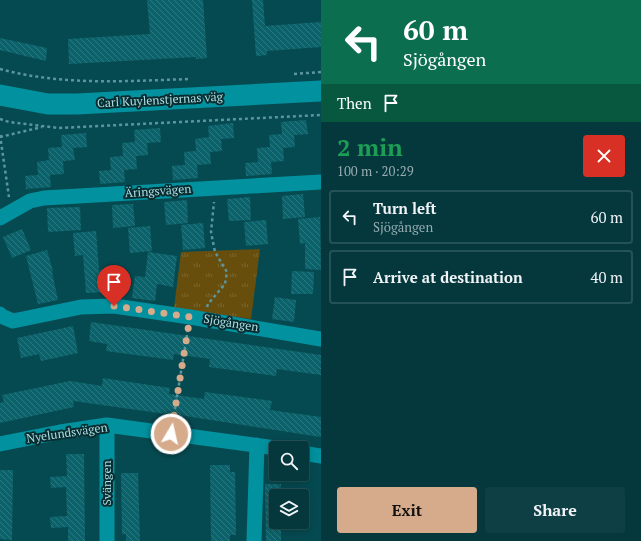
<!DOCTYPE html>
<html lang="en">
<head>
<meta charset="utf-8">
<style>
  body { margin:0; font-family:"PT Serif",serif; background:#0d3f44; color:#f1f3f6; height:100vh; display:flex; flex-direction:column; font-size:15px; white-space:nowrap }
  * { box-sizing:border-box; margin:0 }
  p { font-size:13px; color:#97acb0 }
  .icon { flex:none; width:22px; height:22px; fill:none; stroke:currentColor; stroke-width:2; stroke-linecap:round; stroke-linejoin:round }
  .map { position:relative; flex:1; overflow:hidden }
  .panel { display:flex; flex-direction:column; background:#04383d; width:320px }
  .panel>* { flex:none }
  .banner { background:#0b6e4f; color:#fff; overflow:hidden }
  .controls { position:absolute; left:269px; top:441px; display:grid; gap:8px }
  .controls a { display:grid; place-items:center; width:40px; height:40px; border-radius:4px; background:#04383d; box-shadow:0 2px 10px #0003,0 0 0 1px #255257; font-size:20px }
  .pin { position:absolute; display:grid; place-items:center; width:34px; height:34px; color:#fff; margin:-41px -17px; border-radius:50% 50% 50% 0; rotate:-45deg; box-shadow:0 0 4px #0007 }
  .pin .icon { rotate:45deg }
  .me { position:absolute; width:44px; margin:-22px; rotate:9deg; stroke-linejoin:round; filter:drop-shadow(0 0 3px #0008) }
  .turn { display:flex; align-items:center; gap:14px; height:84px; padding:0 16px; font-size:18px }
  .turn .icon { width:52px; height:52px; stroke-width:2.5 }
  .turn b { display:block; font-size:28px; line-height:34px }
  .then { display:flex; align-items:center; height:38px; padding:0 16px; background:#0003; gap:8px; font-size:15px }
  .round { display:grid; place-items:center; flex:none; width:42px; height:42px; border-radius:4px; background:#0d3f44 }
  .head { display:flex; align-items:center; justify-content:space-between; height:68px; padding:0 16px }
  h1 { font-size:24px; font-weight:700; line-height:30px; color:#1e9e55 }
  .button { display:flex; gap:8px; margin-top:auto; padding:8px 16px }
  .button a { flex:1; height:46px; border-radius:4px; background:#d6ab8b; color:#111; font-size:16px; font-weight:700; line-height:46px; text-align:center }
  .button a+a { background:#0d3f44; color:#f1f3f6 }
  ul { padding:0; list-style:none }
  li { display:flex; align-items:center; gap:12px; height:54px; margin:0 8px 6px; padding:0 8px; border:2px solid #255257; border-radius:4px }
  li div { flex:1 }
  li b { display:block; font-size:15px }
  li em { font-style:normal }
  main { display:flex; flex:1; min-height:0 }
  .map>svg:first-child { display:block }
  .grass { fill:url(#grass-tufts) }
  .building { fill:url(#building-back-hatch) }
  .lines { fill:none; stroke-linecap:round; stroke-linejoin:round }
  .path { stroke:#5c969d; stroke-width:2.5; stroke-dasharray:3 3; stroke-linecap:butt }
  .street { stroke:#02929f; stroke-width:15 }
  .secondary { stroke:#02929f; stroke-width:21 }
  .route { stroke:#d6ab8b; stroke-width:7; stroke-dasharray:0 12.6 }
  .labels { text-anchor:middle; stroke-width:4; stroke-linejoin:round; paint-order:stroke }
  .street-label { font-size:12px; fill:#addee4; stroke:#082d31 }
</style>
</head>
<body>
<main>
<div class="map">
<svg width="321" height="541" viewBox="0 0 321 541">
  <defs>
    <pattern id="grass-tufts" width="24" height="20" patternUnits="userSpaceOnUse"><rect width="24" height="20" fill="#674e0d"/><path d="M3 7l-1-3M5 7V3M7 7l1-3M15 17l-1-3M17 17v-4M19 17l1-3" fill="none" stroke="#7a6730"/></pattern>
    <pattern id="building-back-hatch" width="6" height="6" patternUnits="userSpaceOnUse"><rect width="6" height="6" fill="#0c626a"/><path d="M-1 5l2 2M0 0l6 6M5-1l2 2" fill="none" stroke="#2d787f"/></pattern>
  </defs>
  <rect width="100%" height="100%" fill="#064a51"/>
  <path class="grass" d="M260 249 251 319 174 308 181 252Z"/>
  <path class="building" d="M147 0H203L207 58 196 59V57L69 64 68 39 150 34Z
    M252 0H263L265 26 321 22V47L267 51V55L256 56Z
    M0 38 47 48 46 61 0 50Z
    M306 120 308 134 294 135 295 147 283 148 284 161 271 162 272 174 246 176 245 163 258 162 257 148 270 147 269 135 282 134 281 122Z
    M233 123 234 138 221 139 222 151 210 152 211 164 197 165 198 178 173 180 172 166 185 165 184 152 196 151 195 139 209 137 208 126Z
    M160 128 161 142 147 143 148 155 136 156 137 169 124 170 125 182 100 184 99 171 111 170 110 157 123 156 122 143 135 142 134 130Z
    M86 133 87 147 73 148 75 160 63 161 64 174 50 175 51 187 26 189 25 176 38 175 37 162 49 160 48 148 62 147 61 135Z
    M303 194 305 217 283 219 282 196Z
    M250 197 251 220 229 221 227 199Z
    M187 200 188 223 166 225 164 202Z
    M133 204 135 226 113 228 112 205Z
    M80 207 81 230 48 232 47 208Z
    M320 217 321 270 305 269V243L300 244 298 219Z
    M266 220 268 244 246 246 244 222Z
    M203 223 205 248 183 250 181 225Z
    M150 226 152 251 130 253 128 228Z
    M22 229 31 250 12 258 3 237Z
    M96 231 99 270 106 269 108 292 86 293 83 255 75 256 73 233Z
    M47 250 53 271 52 272 58 300 38 304 26 256Z
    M148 252 177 256 173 287 157 284 155 301 132 298 135 276 145 277Z
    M292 271 314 272 313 294H291Z
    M275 297 296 300 294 322 272 319Z
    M91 322 321 355V375L277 369 276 376 209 367 210 359 174 354 173 360 106 351 107 344 89 341Z
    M73 326 78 353 41 361 39 354 21 358 17 338Z
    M103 378 170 388 169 394 204 399 205 392 272 401 270 410 321 417V437L166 413V414L73 401 74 407 0 423V403L4 402 2 395 70 381 102 386Z
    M66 454H84L85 541H68V527L51 528 50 517 67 516 66 487 51 488 50 477 67 476Z
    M210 465H230V472H235L236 535H230V541H211Z
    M0 470H13L12 540 0 539Z
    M121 473H138L140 541H126V534H122Z
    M265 484H281V496H276V523H281V541H266Z"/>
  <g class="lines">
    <path class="path" d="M0 69C63 86 126 81 191 79
      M294 74 321 72
      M0 119 9 122 59 128 321 115
      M0 135 9 197
      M0 137 42 127
      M207 307 208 304 225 284 227 272 215 252 211 232 214 202
      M173 421 188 329"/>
    <path class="street" d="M0 218 30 201 44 198 321 182
      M0 314 1 316 13 321 81 307 114 306 190 317 321 339
      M0 444 60 432 107 425 276 448
      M302 453 321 456
      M107 541V425
      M254 541 257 445"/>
    <path class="secondary" d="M0 95 48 104H77L321 91"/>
  </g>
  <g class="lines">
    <path class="route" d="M114 306 190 317 171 434"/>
  </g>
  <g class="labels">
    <g class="street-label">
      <text transform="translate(160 100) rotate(-3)" y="4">Carl Kuylenstjernas väg</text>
      <text transform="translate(158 191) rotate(-4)" y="4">Äringsvägen</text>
      <text transform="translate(231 323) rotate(9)" y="4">Sjögången</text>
      <text transform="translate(67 433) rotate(-8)" y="4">Nyelundsvägen</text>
      <text transform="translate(107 483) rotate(-90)" y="4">Svängen</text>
    </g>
  </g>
</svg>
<div class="controls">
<a><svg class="icon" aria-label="search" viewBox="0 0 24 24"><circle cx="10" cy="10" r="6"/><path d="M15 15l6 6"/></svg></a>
<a><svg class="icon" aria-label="layers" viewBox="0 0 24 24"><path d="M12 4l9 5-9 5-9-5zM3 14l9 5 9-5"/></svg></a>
</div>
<div class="pin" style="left:114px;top:306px;background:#d93025"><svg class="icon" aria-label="arrive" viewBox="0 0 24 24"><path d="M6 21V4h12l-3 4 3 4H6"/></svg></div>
<svg class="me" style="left:171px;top:434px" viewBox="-20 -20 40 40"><circle r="17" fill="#d6ab8b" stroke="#fff" stroke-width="3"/><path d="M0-11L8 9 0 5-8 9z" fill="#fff"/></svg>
</div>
<section class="panel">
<div class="banner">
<div class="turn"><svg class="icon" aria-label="left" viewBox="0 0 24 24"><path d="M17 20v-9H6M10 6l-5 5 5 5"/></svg><div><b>60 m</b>Sjögången</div></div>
<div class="then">Then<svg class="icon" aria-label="arrive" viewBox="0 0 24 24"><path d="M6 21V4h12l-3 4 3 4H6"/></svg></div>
</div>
<div class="head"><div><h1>2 min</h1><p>100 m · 20:29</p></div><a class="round" style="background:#d93025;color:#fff"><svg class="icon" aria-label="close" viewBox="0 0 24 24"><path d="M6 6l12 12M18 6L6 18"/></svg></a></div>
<ul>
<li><svg class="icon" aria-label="left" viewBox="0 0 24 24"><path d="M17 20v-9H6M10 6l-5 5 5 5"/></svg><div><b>Turn left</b><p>Sjögången</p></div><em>60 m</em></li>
<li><svg class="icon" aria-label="arrive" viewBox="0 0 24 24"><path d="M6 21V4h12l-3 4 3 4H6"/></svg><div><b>Arrive at destination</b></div><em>40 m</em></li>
</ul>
<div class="button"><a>Exit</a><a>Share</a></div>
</section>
</main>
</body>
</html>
